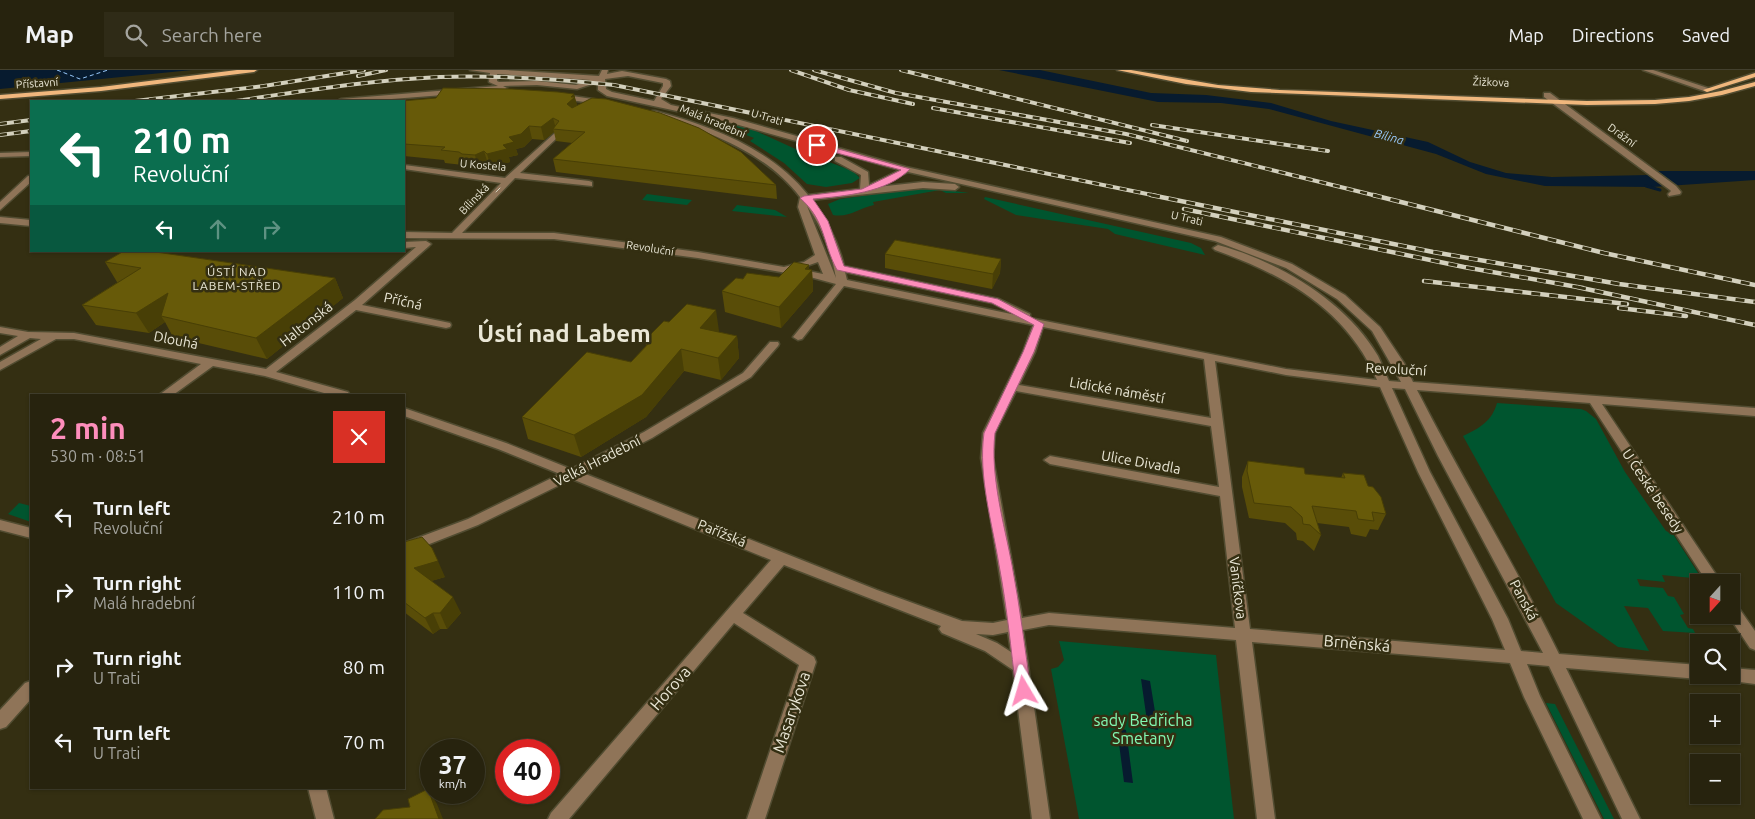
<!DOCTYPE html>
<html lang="en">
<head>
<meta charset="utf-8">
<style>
  body { margin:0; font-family:Ubuntu,sans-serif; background:#2f2b17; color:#f1f3f6; height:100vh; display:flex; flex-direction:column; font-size:19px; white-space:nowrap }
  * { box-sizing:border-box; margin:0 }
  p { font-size:16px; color:#a4a49e }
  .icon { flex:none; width:28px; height:28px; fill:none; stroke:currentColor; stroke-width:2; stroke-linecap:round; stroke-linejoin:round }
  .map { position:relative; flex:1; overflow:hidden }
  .panel { position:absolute; left:30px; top:324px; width:375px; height:395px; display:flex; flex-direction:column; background:#27230e; border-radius:0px; box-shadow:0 1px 4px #0004,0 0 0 1px #43402e }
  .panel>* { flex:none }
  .hud { position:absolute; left:30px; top:30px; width:375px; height:152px; border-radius:0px; box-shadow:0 1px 4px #0004,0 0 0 1px #43402e; background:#0b6e4f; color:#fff; overflow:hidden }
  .needle { width:32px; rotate:201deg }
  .fabs { position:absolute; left:1690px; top:504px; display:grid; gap:10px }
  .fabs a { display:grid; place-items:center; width:50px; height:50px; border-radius:0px; background:#27230e; box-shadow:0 1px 4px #0004,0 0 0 1px #43402e; font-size:25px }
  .speed { position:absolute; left:420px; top:669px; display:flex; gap:10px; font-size:25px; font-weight:700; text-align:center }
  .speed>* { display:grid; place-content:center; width:65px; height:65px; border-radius:50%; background:#27230e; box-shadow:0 1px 4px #0004,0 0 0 1px #43402e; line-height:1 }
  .speed small { font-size:12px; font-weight:400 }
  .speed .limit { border:8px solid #d22; background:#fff; color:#111 }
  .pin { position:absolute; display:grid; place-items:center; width:42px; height:42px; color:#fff; margin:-21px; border:2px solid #fff; border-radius:50%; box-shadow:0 1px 5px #0007 }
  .me { position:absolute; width:55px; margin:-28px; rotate:353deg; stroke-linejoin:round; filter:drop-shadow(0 0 4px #0008) }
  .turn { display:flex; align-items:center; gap:18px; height:105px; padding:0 20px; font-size:22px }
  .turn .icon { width:65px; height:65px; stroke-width:2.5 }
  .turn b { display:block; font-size:35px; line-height:42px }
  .lanes { display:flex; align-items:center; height:48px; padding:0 20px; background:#0003; justify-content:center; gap:25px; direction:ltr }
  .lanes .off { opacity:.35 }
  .round { display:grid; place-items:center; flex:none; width:52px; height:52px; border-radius:0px; background:#2f2b17 }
  .overview { display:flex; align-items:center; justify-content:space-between; height:85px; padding:0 20px }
  h1 { font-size:30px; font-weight:700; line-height:38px; color:#fe8ebc }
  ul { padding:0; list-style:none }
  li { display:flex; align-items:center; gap:15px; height:75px; padding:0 20px }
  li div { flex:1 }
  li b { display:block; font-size:19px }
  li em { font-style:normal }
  header { display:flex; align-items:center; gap:30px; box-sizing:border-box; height:70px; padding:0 25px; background:#27230e; border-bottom:1px solid #43402e }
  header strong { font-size:24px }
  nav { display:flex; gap:28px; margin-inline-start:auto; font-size:18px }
  .search { width:350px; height:45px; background:#2f2b17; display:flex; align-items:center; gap:12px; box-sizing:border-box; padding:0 18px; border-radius:0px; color:#a4a49e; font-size:19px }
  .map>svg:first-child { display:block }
  .green { fill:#00552f }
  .water { fill:#071b2f }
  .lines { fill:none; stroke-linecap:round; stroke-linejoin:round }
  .stream { stroke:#071b2f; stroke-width:3 }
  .ferry { stroke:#98c9fb; stroke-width:1; stroke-dasharray:4 3; stroke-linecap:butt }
  .minor-casing { stroke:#514c31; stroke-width:3 }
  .major-casing { stroke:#514c31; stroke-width:3 }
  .minor { fill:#8f7458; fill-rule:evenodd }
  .major { fill:#f0b77d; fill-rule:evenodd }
  .tram { stroke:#d3d0bd; stroke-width:1 }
  .rail-far1-casing { stroke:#d3d0bd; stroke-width:4 }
  .rail-casing { stroke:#d3d0bd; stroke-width:4.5 }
  .rail-far1 { stroke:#342f12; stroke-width:2.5; stroke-dasharray:7; stroke-linecap:butt }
  .rail { stroke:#342f12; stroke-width:3; stroke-dasharray:9; stroke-linecap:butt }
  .wall { fill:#594d08 }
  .shaded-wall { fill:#483f06 }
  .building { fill:#675a09; stroke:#483f06 }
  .route { fill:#fe8ebc; stroke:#a55c7a }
  .labels { text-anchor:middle; stroke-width:5; stroke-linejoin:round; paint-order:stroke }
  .far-street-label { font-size:11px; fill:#eae7d6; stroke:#342f12 }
  .far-water-label { font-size:12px; font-style:italic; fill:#98c9fb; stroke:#342f12 }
  .far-neighbourhood-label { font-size:12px; letter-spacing:1px; fill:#eae7d6; stroke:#342f12 }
  .street-label { font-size:14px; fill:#eae7d6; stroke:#342f12 }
  .near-street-label { font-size:16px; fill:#eae7d6; stroke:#342f12 }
  .near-park-label { font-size:16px; fill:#82f9b3; stroke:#342f12 }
  .town-label { font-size:24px; font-weight:bold; fill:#eae7d6; stroke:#342f12 }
</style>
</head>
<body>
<header>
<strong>Map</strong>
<div class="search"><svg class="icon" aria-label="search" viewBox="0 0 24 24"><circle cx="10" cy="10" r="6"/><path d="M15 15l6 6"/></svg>Search here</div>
<nav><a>Map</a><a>Directions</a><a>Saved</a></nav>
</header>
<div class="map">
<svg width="1755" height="749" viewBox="0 0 1755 749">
  <rect width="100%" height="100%" fill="#342f12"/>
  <path class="green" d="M722 51 745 56 802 82 853 101 860 108 852 113 826 117 807 114 784 93 750 71 754 68 712 52Z
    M926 117 969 123H946L940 120 873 132 874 135C859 138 849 148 833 145L828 134 840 129Z
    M647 124 692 130 687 135 642 130Z
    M985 127 1191 173 1201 178 1205 185 1115 164 1108 159 1016 145 984 129Z
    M737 135 775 140 787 147 732 141Z
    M1497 333 1581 339 1586 341 1596 349 1625 402 1666 461 1673 464 1702 509 1662 505 1665 512 1637 509 1640 516 1663 518 1668 526 1674 527 1684 544 1680 545 1688 558 1693 559 1695 563 1663 561 1648 538 1624 536 1649 581 1618 577 1556 533 1463 366C1480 358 1492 351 1497 333Z
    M19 433 31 436V452L8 444Z
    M1059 571 1216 585 1234 749H1079L1051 599 1058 597 1064 590Z
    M1546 633 1555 634 1614 749H1604Z"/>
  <path class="water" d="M0 0H192L0 19Z
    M999 0H1040L1151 23 1206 25 1271 33 1331 51 1428 72 1470 92 1506 103 1552 107 1648 105 1658 101H1755V110L1652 117 1545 116 1486 104 1436 84 1269 39 1221 33 1158 32Z
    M1141 609 1150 611 1158 660 1148 658Z
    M1117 658 1126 660 1133 713 1124 712Z"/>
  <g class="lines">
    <path class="stream" d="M1646 116 1660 120"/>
    <path class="ferry" d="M57 0 80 9 108 0"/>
    <g class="minor-casing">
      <path id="minor" d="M470 0H505L599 6 602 0H608L607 4 622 1 666 9 670 11 671 16 661 29 671 35 733 48 906 97 1221 167 1292 194 1345 225 1380 257 1404 293 1413 312 1755 338V346L1602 334 1721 512H1707L1590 333 1417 320C1462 409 1515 494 1559 584L1699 595V605H1705L1699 609 1566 598 1640 749H1622L1549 596 1527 594 1540 626 1601 749H1583L1524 627 1510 593 1252 572 1275 749H1257L1236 570 1049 555 1023 560 1050 749H1032L1013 600 985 581 942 563 939 559 941 556 784 495 743 543 814 587 816 592 765 749H747L799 595 734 553 569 749H548L551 743 771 490 572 409 478 455 404 484V473L468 449 560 404 498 379 404 346V338L506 373 571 399 644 362 743 303 770 272H778L779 274 778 276 751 307 652 368 583 403 877 520 962 551 993 553 1007 550 981 388 983 363 1023 282 1033 255 844 216 802 269 798 270 793 267 836 214 810 207 698 188 554 169 404 168V162L452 163 501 113 404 99V95L505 108 556 62 560 64 559 66 520 103 589 111 592 112V116L515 108 462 163H554L698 182 784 197 804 192 815 185 798 137 800 127C766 82 705 59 652 45V41H655C709 55 772 79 808 125L860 119 861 105 835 91V87H841L868 102 869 115 900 100 728 52 607 26 598 20V12L577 19 537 15 503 16 507 18 503 20 459 22 456 24 366 31H337L341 29 498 16 489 12 490 3ZM497 4 591 10 576 15 537 11 499 12 497 11ZM628 6 663 13V16L654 31 612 22 606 19 605 9ZM908 102 1215 171 1286 198 1337 229 1372 261 1401 312 1389 311C1385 303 1382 294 1378 286 1346 231 1278 191 1218 175L1213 178 1215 180C1285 205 1346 239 1377 310L1286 299 1030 248V244L999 229 844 196C838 171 827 150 811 130L923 118 955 120 959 117 955 114 923 112 877 117ZM807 136C823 158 831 181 836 208ZM818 192 823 204 798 199ZM845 202 992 233 1016 245 847 210ZM1043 257 1204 289 1211 348 1019 315 1035 282ZM1215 291 1286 305 1380 317 1418 402 1492 549 1505 580 1250 559ZM1392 318 1405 319 1438 386 1543 583 1521 581 1508 549 1430 402ZM1016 321 1211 356 1219 417 1050 386 1044 390 1050 394 1220 426 1235 558 1049 543 1022 548 993 388 995 363ZM1008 562 1011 582 997 573 976 564 993 565Z
        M1643 0H1653L1714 20 1707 22Z
        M1544 23H1550L1676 116 1681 122 1680 124 1669 126 1668 124 1671 121 1670 120 1544 27Z
        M559 24 606 31 610 33 606 35 556 28 555 26Z
        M31 82V86L0 87V83Z
        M28 106H31V112L0 140V132Z
        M0 147 31 150V156L0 153Z
        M426 171 431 174 429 176 362 235 450 253 451 255 450 257 446 258 356 240 276 302 348 322 350 325H331L265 306 213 296 173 325H159L201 294 74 269H56L0 300V292L41 269 30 268 0 285V277L18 266 0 263V257L28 262 74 263 266 299 355 230 416 177 404 178V172Z
        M0 450 31 458V468L0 460Z
        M1731 532 1736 534 1755 561V580L1750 578 1728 545H1731Z
        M1731 598 1755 600V614L1725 610 1723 605H1731Z
        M31 611V629L6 657 0 659V640L25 613Z
        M308 718H326L334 749H316Z"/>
    </g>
    <g class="major-casing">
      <path id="major" d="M237 0H257L254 2 101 21 0 29V25L101 17Z
        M1117 0H1131L1218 15 1280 20 1587 31 1655 30 1689 27 1721 21 1755 12V16L1722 25 1689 31 1655 34 1587 35 1251 22 1186 14Z
        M1755 3V7L1707 22 1703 20Z"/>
    </g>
    <use href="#minor" class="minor"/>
    <use href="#major" class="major"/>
    <path class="tram" d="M496 122 500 118"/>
    <g class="rail-far1-casing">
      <path id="rail-far1" d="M791 0 849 20 913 34
        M814 0 896 23 1126 64 1377 126
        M901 0 1187 71
        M358 6 386 0
        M135 31 264 16 364 0
        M236 31C304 21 371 10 440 7 498 5 556 9 614 15L1157 126
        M933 38 1130 73
        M0 54 31 50
        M1152 55 1328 81
        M0 65 31 61"/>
    </g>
    <g class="rail-casing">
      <path id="rail" d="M1151 125 1433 182 1619 214 1755 232
        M1373 125 1604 183 1755 215
        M1184 139 1464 197 1583 218
        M1424 211 1627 234
        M1577 217 1755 255
        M1619 238 1686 246"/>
    </g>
    <use href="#rail-far1" class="rail-far1"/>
    <use href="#rail" class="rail"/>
  </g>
  <path class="wall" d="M574 24 577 36 776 115 777 129 556 102 553 89 572 73 556 71 554 62 544 70 532 69 524 77 516 79 518 85 509 87 510 92 491 97 488 94 478 98 466 97 463 95 445 93 444 90 404 86V31Z
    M885 184 1001 189 1000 203 992 219 885 198Z
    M105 192 335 208 343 228 267 289 173 267 165 252 149 263 96 255 82 235 118 212H117Z
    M809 195V199L812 200 813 221 781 258 725 242 722 221 743 209 779 207Z
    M719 261 718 262 737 266 739 288 721 310 684 301 646 347 581 387 528 369 522 347 631 292 646 276 645 270Z
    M1248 391 1305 404 1341 408 1343 403 1368 416 1386 444 1378 460 1370 459 1366 467 1351 464 1349 457 1317 453 1321 465 1314 481 1303 471 1297 470 1296 463 1285 453 1249 448 1242 417V407Z
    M404 478 445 507 431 511 461 543 447 559H440L433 564 404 542Z"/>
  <path class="shaded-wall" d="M574 24 578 39 569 46 567 34 571 27Z
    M553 48 556 59H553L554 62 544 70 541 57Z
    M529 56 532 69 524 77 516 79 518 85 509 87 510 92 491 97 487 84 503 75 509 67Z
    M484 81 488 94 478 98 475 85Z
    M1001 189 1000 203 992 219 993 204Z
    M809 195V203L812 200 813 221 781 258 779 237 805 199Z
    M335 208 343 228 267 289 256 268Z
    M168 223 161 246 165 252 149 263 136 243Z
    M716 240 719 261 703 280 700 258Z
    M737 266 739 288 721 310 718 288Z
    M681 279 684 301 646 347 581 387 574 365Z
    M438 491 445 507 421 514 414 498Z
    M453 527 461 543 447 559 440 543Z
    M433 543 440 559 433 564 425 548Z
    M428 719 437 734 443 749H439Z"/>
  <path class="building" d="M443 18 512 19 558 22 574 24 571 27H575L567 34 572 38 592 28 606 29 660 43 699 58 741 82 776 115 553 89 585 62 553 59 559 51 553 48 541 57 529 56 521 64 509 67 514 72 503 75 507 79 487 84 484 81 475 85 462 84 459 82 441 80 445 77 404 74V31H402L436 28Z
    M895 170 1001 189 993 204 885 184Z
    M124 181H149L335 208 256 268 161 246 168 223 136 243 82 235 141 198 105 192Z
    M794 192 809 195 805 199 812 200 779 237 722 221 736 208 743 209 747 203 779 207Z
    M687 234 716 240 700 258 737 266 718 288 681 279 642 325 574 365 522 347 587 282 631 292 651 271 645 270 664 251 669 252Z
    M1248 391 1304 398 1305 404 1345 408 1343 403 1364 405 1368 416 1373 417 1381 427 1386 444 1372 442 1374 451 1358 449 1356 441 1312 436 1321 465 1310 455 1303 454 1302 447 1291 437 1254 433 1247 401Z
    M422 467 432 478 438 491 414 498 453 527 440 543H433L425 548 404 532V472Z
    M428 719 439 749H375L383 740 410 737 408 729Z"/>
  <path class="route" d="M817 73 910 99C887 123 844 126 813 129L828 151 844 196 998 229 1044 254 1034 282 995 363C990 406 1004 453 1012 495 1020 537 1025 579 1031 621L1029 625 1024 627 1019 625 1016 621C1011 579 1007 537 999 495 992 452 978 406 984 363L1023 282 1034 255 992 233 837 200C822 172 826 151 800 128L804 126 862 119 901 100 814 77V74Z"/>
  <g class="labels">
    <g class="far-street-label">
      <text transform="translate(1491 12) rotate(2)" y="4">Žižkova</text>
      <text transform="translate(37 13) rotate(-4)" y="4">Přístavní</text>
      <text transform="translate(767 47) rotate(16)" y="4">U Trati</text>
      <text transform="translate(713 51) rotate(23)" y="4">Malá hradební</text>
      <text transform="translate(1622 65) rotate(36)" y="4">Drážní</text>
      <text transform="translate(483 95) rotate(5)" y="4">U Kostela</text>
      <text transform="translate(474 129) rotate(-46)" y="4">Bílinská</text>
      <text transform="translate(1187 148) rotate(13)" y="4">U Trati</text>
      <text transform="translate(650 178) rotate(9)" y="4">Revoluční</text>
    </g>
    <g class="far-water-label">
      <text transform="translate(1389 67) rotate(15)" y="4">Bílina</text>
    </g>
    <g class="far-neighbourhood-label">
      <text x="237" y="206">ÚSTÍ NAD<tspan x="237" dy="14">LABEM-STŘED</tspan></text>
    </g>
    <g class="street-label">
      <text transform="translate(403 231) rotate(12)" y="5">Příčná</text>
      <text transform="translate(306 254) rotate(-38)" y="5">Haltonská</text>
      <text transform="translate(176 270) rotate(11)" y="5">Dlouhá</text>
      <text transform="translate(1396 299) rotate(3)" y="5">Revoluční</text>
      <text transform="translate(1117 320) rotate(10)" y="5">Lidické náměstí</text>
      <text transform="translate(597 391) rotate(-27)" y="5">Velká Hradební</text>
      <text transform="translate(1141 392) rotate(10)" y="5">Ulice Divadla</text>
      <text transform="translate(1653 421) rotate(56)" y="5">U České besedy</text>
      <text transform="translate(722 463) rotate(22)" y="5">Pařížská</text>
      <text transform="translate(1238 518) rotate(83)" y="5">Vaníčkova</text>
      <text transform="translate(1524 530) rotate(62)" y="5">Panská</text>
    </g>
    <g class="near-street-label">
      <text transform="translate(1357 573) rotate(5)" y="6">Brněnská</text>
      <text transform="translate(670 618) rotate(-49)" y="6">Horova</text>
      <text transform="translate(791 642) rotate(-71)" y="6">Masarykova</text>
    </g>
    <g class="near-park-label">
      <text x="1143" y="656">sady Bedřicha<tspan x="1143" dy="18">Smetany</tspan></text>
    </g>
    <g class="town-label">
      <text x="564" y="272">Ústí nad Labem</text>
    </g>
  </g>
</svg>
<div class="fabs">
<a><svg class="needle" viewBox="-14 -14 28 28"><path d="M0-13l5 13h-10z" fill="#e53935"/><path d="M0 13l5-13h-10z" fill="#a4a49e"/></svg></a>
<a><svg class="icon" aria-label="search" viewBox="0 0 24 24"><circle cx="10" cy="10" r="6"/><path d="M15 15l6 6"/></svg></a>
<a>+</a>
<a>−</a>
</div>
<div class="speed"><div>37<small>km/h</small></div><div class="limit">40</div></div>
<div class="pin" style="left:817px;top:75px;background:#d93025"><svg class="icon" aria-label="arrive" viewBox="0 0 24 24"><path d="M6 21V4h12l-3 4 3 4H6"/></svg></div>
<svg class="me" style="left:1024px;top:621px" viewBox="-20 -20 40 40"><path d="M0-17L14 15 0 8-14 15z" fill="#fe8ebc" stroke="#fff" stroke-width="4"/></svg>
<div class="hud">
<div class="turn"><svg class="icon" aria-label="left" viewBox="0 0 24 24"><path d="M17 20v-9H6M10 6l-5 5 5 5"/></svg><div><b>210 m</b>Revoluční</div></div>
<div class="lanes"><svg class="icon" aria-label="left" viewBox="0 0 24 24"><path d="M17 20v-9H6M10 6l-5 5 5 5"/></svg><svg class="icon off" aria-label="ahead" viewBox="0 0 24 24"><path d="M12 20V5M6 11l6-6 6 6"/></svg><svg class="icon off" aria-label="right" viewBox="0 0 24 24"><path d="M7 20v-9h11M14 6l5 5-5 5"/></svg></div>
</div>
<section class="panel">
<div class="overview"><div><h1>2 min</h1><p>530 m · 08:51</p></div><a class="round" style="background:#d93025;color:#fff"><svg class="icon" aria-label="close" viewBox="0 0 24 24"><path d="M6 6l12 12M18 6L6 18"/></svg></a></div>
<ul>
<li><svg class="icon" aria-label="left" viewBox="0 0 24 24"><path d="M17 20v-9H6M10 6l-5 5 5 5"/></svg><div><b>Turn left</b><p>Revoluční</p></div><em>210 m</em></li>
<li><svg class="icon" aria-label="right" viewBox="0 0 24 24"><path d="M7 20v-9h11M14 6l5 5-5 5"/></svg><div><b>Turn right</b><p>Malá hradební</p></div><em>110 m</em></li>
<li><svg class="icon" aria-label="right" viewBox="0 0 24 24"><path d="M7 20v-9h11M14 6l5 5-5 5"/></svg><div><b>Turn right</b><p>U Trati</p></div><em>80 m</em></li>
<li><svg class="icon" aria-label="left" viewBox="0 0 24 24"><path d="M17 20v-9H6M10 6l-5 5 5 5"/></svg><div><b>Turn left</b><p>U Trati</p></div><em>70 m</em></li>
</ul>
</section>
</div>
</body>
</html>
